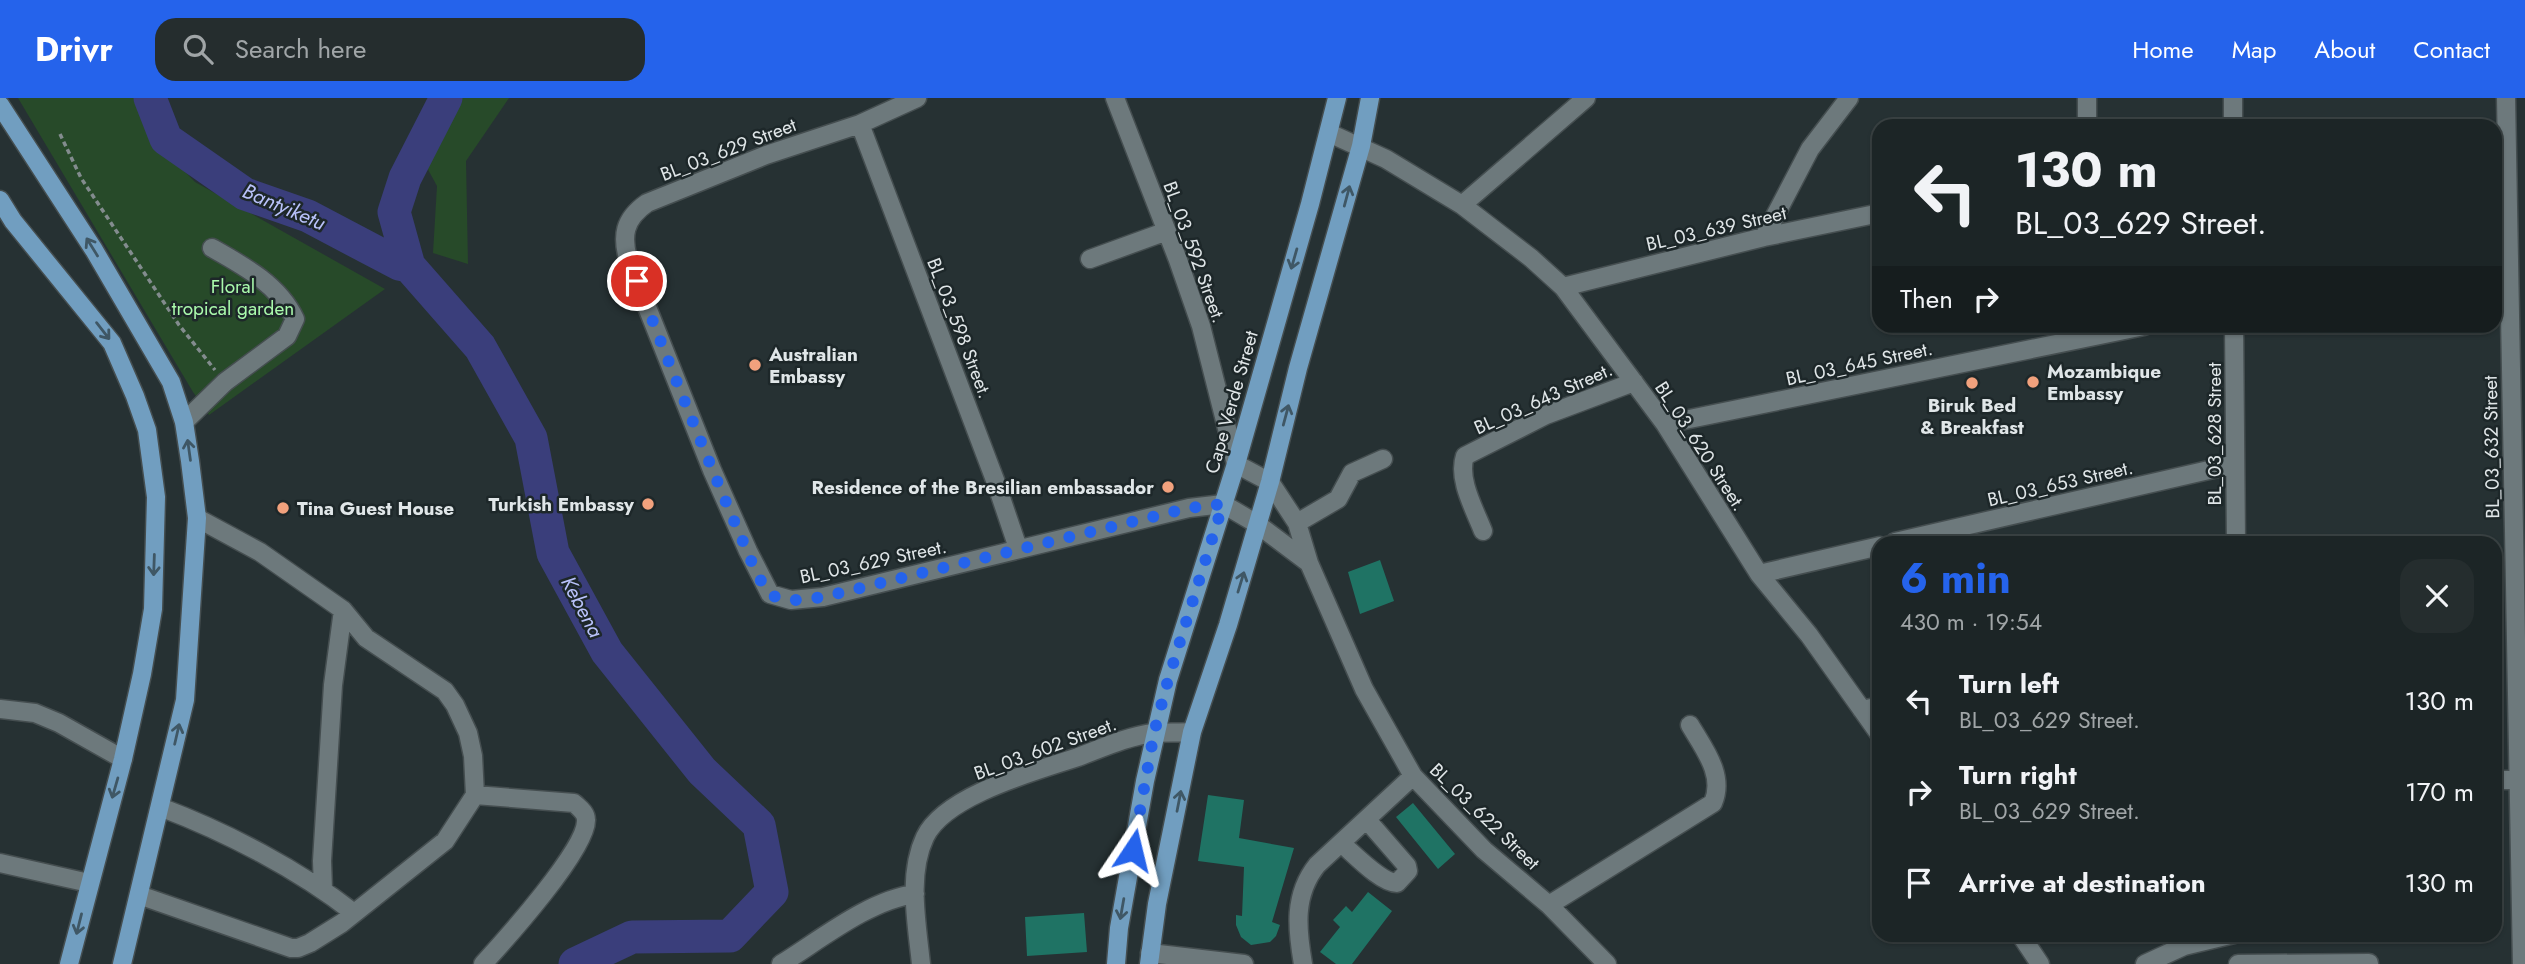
<!DOCTYPE html>
<html lang="en">
<head>
<meta charset="utf-8">
<style>
  body { margin:0; font-family:Jost,sans-serif; background:#252d2e; color:#f1f3f6; height:100vh; display:flex; flex-direction:column; font-size:26px; white-space:nowrap }
  * { box-sizing:border-box; margin:0 }
  p { font-size:23px; color:#a0a5a7 }
  .icon { flex:none; width:38px; height:38px; fill:none; stroke:currentColor; stroke-width:2; stroke-linecap:round; stroke-linejoin:round }
  .map { position:relative; flex:1; overflow:hidden }
  .side { position:absolute; left:1872px; top:438px; width:630px; height:406px; display:flex; flex-direction:column; background:#1c2526; border-radius:21px; box-shadow:0 2px 5px #0004,0 0 0 2px #3a4243 }
  .side>* { flex:none }
  .guide { position:absolute; left:1872px; top:21px; width:630px; height:214px; border-radius:21px; box-shadow:0 2px 5px #0004,0 0 0 2px #3a4243; background:#1c2526; color:#f1f3f6; overflow:hidden }
  .pin { position:absolute; display:grid; place-items:center; width:60px; height:60px; color:#fff; margin:-30px; border:4px solid #fff; border-radius:50%; box-shadow:0 2px 7px #0007 }
  .me { position:absolute; width:77px; margin:-38px; rotate:10deg; stroke-linejoin:round; filter:drop-shadow(0 0 5px #0008) }
  .turn { display:flex; align-items:center; gap:24px; height:147px; padding:0 28px; font-size:32px }
  .turn .icon { width:91px; height:91px; stroke-width:2.5 }
  .turn b { display:block; font-size:49px; line-height:60px }
  .then { display:flex; align-items:center; height:66px; padding:0 28px; background:#0003; gap:14px; font-size:26px }
  .round { display:grid; place-items:center; flex:none; width:74px; height:74px; border-radius:21px; background:#252d2e }
  .summary { display:flex; align-items:center; justify-content:space-between; height:119px; padding:0 28px }
  h1 { font-size:42px; font-weight:700; line-height:52px; color:#2563eb }
  ul { padding:0; list-style:none }
  li { display:flex; align-items:center; gap:21px; height:91px; padding:0 28px }
  li div { flex:1 }
  li b { display:block; font-size:26px }
  li em { font-style:normal }
  header { display:flex; align-items:center; gap:42px; box-sizing:border-box; height:98px; padding:0 35px; background:#2563eb; color:#fff }
  header strong { font-size:33px }
  nav { display:flex; gap:38px; margin-inline-start:auto; font-size:24px }
  .search { width:490px; height:63px; background:#252d2e; display:flex; align-items:center; gap:18px; box-sizing:border-box; padding:0 24px; border-radius:21px; color:#a0a5a7; font-size:26px }
  .map>svg:first-child { display:block }
  .green { fill:#274a29 }
  .lines { fill:none; stroke-linecap:round; stroke-linejoin:round }
  .river { stroke:#3a3e7b; stroke-width:33 }
  .building { fill:#1f7364 }
  .minor-casing { stroke:#454e50; stroke-width:21 }
  .major-casing { stroke:#454e50; stroke-width:21 }
  .path { stroke:#838c8e; stroke-width:3.5; stroke-dasharray:5 3.5; stroke-linecap:butt }
  .minor { stroke:#6d797c; stroke-width:18 }
  .major { stroke:#719ec0; stroke-width:18 }
  .oneway { stroke:#3f5765 }
  .route { stroke:#2563eb; stroke-width:12; stroke-dasharray:0 21.6 }
  .poi-dot { fill:#f1a17d; stroke:#1d2729; stroke-width:2.5 }
  .labels { text-anchor:middle; stroke-width:5; stroke-linejoin:round; paint-order:stroke }
  .street-label { font-size:19px; fill:#e0e6e8; stroke:#1d2729 }
  .park-label { font-size:19px; fill:#aafaac; stroke:#1d2729 }
  .poi-label { font-size:19px; font-weight:bold; fill:#e0e6e8; stroke:#1d2729; text-anchor:start }
  .water-label { font-size:21px; font-style:italic; fill:#b9c2fa; stroke:#1d2729 }
</style>
</head>
<body>
<header>
<strong>Drivr</strong>
<div class="search"><svg class="icon" aria-label="search" viewBox="0 0 24 24"><circle cx="10" cy="10" r="6"/><path d="M15 15l6 6"/></svg>Search here</div>
<nav><a>Home</a><a>Map</a><a>About</a><a>Contact</a></nav>
</header>
<div class="map">
<svg width="2525" height="866" viewBox="0 0 2525 866">
  <rect width="100%" height="100%" fill="#263133"/>
  <path class="green" d="M18 0H135L156 44 195 84 385 191 209 317 193 294Z
    M456 0H509L466 63 468 166 433 155 437 88 425 66Z"/>
  <g class="lines">
    <path class="river" d="M150 0 166 41 245 96 308 118 399 166 409 168
      M446 0 405 80 394 114 409 168 480 249 531 340 553 455 607 554 702 673 759 727 772 794 730 838 632 839 575 866"/>
  </g>
  <path class="building" d="M1380 462 1394 503 1360 516 1348 474Z
    M1208 697 1244 702 1239 740 1294 750 1272 824 1280 827 1276 838 1270 844 1251 847 1241 839 1236 827V817L1242 818 1244 769 1198 763Z
    M1413 705 1455 756 1438 771 1396 719Z
    M1368 794 1392 813 1352 866H1336L1320 854 1340 829 1333 822 1346 808 1352 814Z
    M1084 815 1087 854 1027 858 1025 819Z"/>
  <g class="lines">
    <g class="minor-casing">
      <path id="minor" d="M917 0 860 26 766 57 647 105C624 121 621 138 629 164L712 372 748 453 770 496 791 502 823 499 1189 410 1223 406 1257 426 1309 465
        M1115 0 1178 162 1201 228 1236 366 1270 384 1297 425 1309 465 1364 591 1413 678 1484 752 1549 807 1607 866
        M2233 0V28
        M2506 0 2522 866
        M860 26 995 382 1018 450
        M2087 28V0
        M1329 35 1386 61 1462 107 1531 160 1563 189 1665 326 1759 476 1809 537 1880 637
        M1462 107 1586 0
        M1764 139 1810 51 1849 0
        M1090 161 1167 133
        M1563 189 1764 139 1880 115
        M2234 228 2236 444
        M184 324 225 284 287 238 295 221C279 187 244 168 212 150
        M1665 326 2144 228
        M1297 425 1338 401 1352 375 1383 361
        M1483 433C1475 412 1457 381 1465 358L1546 317 1634 284
        M1895 444 2235 366
        M1759 476 1880 448
        M0 611 35 615 59 625 123 661
        M1862 612 1880 608
        M2496 682H2519
        M475 697 574 705C579 710 586 714 586 722 587 751 505 842 483 866
        M160 709C226 734 298 771 354 815
        M1341 745C1354 756 1381 785 1397 785L1408 773 1407 768 1367 722
        M0 765 89 785
        M323 791 322 763 333 587 343 512
        M139 797 291 850H298L310 845 342 825 445 743 475 697 473 658 468 635 455 607 445 593 366 540 343 512 260 454 197 420
        M1549 807 1713 705C1725 677 1704 651 1690 627
        M2020 836 2040 866
        M1150 855 1244 866
        M781 866C820 842 869 802 915 796
        M921 866C917 826 907 777 925 739 945 697 1036 673 1078 659 1102 650 1128 638 1154 635 1166 634 1179 635 1192 634
        M1303 866C1297 831 1293 797 1317 767L1413 678
        M2145 866 2184 848 2234 836
        M2238 866 2369 865"/>
    </g>
    <g class="major-casing">
      <path id="major" d="M0 7 94 152 171 284 184 324 190 363 197 420 185 602 122 866
        M0 102 13 123 112 245 135 298 147 332 156 399 153 511 142 576 123 661 69 866
        M1116 866 1119 830 1145 683 1168 582 1236 366 1310 106 1337 0
        M1149 866 1157 806 1192 634 1228 527 1270 384 1298 270 1361 48 1370 0"/>
    </g>
    <path class="path" d="M60 36 81 80 179 227 215 272"/>
    <use href="#minor" class="minor"/>
    <use href="#major" class="major"/>
  </g>
  <defs><path id="oneway-shaft" d="M-6 0H5M1.5-3L5.5 0L1.5 3" fill="none" stroke-width="1.6" stroke-linecap="round" stroke-linejoin="round" transform="scale(1.75)"/></defs>
  <g class="oneway">
    <use href="#oneway-shaft" transform="translate(1347 98) rotate(-75)"/>
    <use href="#oneway-shaft" transform="translate(92 149) rotate(-122)"/>
    <use href="#oneway-shaft" transform="translate(1294 161) rotate(106)"/>
    <use href="#oneway-shaft" transform="translate(103 233) rotate(52)"/>
    <use href="#oneway-shaft" transform="translate(1286 317) rotate(-75)"/>
    <use href="#oneway-shaft" transform="translate(189 352) rotate(-98)"/>
    <use href="#oneway-shaft" transform="translate(154 467) rotate(92)"/>
    <use href="#oneway-shaft" transform="translate(1241 484) rotate(-73)"/>
    <use href="#oneway-shaft" transform="translate(177 636) rotate(-77)"/>
    <use href="#oneway-shaft" transform="translate(115 690) rotate(106)"/>
    <use href="#oneway-shaft" transform="translate(1179 703) rotate(-79)"/>
    <use href="#oneway-shaft" transform="translate(1122 811) rotate(100)"/>
    <use href="#oneway-shaft" transform="translate(79 826) rotate(104)"/>
  </g>
  <g class="lines">
    <path class="route" d="M637 183C669 265 702 348 737 430 744 444 759 487 771 496 783 506 808 501 823 499L1189 410 1223 406 1168 582 1154 635 1133 752"/>
  </g>
  <g class="poi-dot">
    <circle cx="755" cy="267" r="7"/>
    <circle cx="2033" cy="284" r="7"/>
    <circle cx="1972" cy="285" r="7"/>
    <circle cx="1168" cy="389" r="7"/>
    <circle cx="648" cy="406" r="7"/>
    <circle cx="283" cy="410" r="7"/>
  </g>
  <g class="labels">
    <g class="street-label">
      <text transform="translate(728 51) rotate(-21)" y="7">BL_03_629 Street</text>
      <text transform="translate(1716 130) rotate(-13)" y="7">BL_03_639 Street</text>
      <text transform="translate(1195 154) rotate(70)" y="7">BL_03_592 Street.</text>
      <text transform="translate(960 230) rotate(69)" y="7">BL_03_598 Street.</text>
      <text transform="translate(1859 265) rotate(-12)" y="7">BL_03_645 Street.</text>
      <text transform="translate(1543 300) rotate(-24)" y="7">BL_03_643 Street.</text>
      <text transform="translate(1231 304) rotate(-74)" y="7">Cape Verde Street</text>
      <text transform="translate(2214 336) rotate(-90)" y="7">BL_03_628 Street</text>
      <text transform="translate(1701 348) rotate(57)" y="7">BL_03_620 Street.</text>
      <text transform="translate(2491 349) rotate(-91)" y="7">BL_03_632 Street</text>
      <text transform="translate(2060 385) rotate(-13)" y="7">BL_03_653 Street.</text>
      <text transform="translate(873 463) rotate(-12)" y="7">BL_03_629 Street.</text>
      <text transform="translate(1045 650) rotate(-20)" y="7">BL_03_602 Street.</text>
      <text transform="translate(1485 718) rotate(44)" y="7">BL_03_622 Street</text>
    </g>
    <g class="park-label">
      <text x="233" y="195">Floral<tspan x="233" dy="22">tropical garden</tspan></text>
    </g>
    <g class="poi-label">
      <text x="769" y="263">Australian<tspan x="769" dy="22">Embassy</tspan></text>
      <text x="2047" y="280">Mozambique<tspan x="2047" dy="22">Embassy</tspan></text>
      <text x="1972" y="314" text-anchor="middle">Biruk Bed<tspan x="1972" dy="22">&amp; Breakfast</tspan></text>
      <text x="1154" y="396" text-anchor="end">Residence of the Bresilian embassador</text>
      <text x="634" y="413" text-anchor="end">Turkish Embassy</text>
      <text x="297" y="417">Tina Guest House</text>
    </g>
    <g class="water-label">
      <text transform="translate(284 109) rotate(23)" y="7">Bantyiketu</text>
      <text transform="translate(582 509) rotate(62)" y="7">Kebena</text>
    </g>
  </g>
</svg>
<div class="pin" style="left:637px;top:183px;background:#d93025"><svg class="icon" aria-label="arrive" viewBox="0 0 24 24"><path d="M6 21V4h12l-3 4 3 4H6"/></svg></div>
<svg class="me" style="left:1133px;top:752px" viewBox="-20 -20 40 40"><path d="M0-17L14 15 0 8-14 15z" fill="#2563eb" stroke="#fff" stroke-width="4"/></svg>
<div class="guide">
<div class="turn"><svg class="icon" aria-label="left" viewBox="0 0 24 24"><path d="M17 20v-9H6M10 6l-5 5 5 5"/></svg><div><b>130 m</b>BL_03_629 Street.</div></div>
<div class="then">Then<svg class="icon" aria-label="right" viewBox="0 0 24 24"><path d="M7 20v-9h11M14 6l5 5-5 5"/></svg></div>
</div>
<section class="side">
<div class="summary"><div><h1>6 min</h1><p>430 m · 19:54</p></div><a class="round"><svg class="icon" aria-label="close" viewBox="0 0 24 24"><path d="M6 6l12 12M18 6L6 18"/></svg></a></div>
<ul>
<li><svg class="icon" aria-label="left" viewBox="0 0 24 24"><path d="M17 20v-9H6M10 6l-5 5 5 5"/></svg><div><b>Turn left</b><p>BL_03_629 Street.</p></div><em>130 m</em></li>
<li><svg class="icon" aria-label="right" viewBox="0 0 24 24"><path d="M7 20v-9h11M14 6l5 5-5 5"/></svg><div><b>Turn right</b><p>BL_03_629 Street.</p></div><em>170 m</em></li>
<li><svg class="icon" aria-label="arrive" viewBox="0 0 24 24"><path d="M6 21V4h12l-3 4 3 4H6"/></svg><div><b>Arrive at destination</b></div><em>130 m</em></li>
</ul>
</section>
</div>
</body>
</html>
